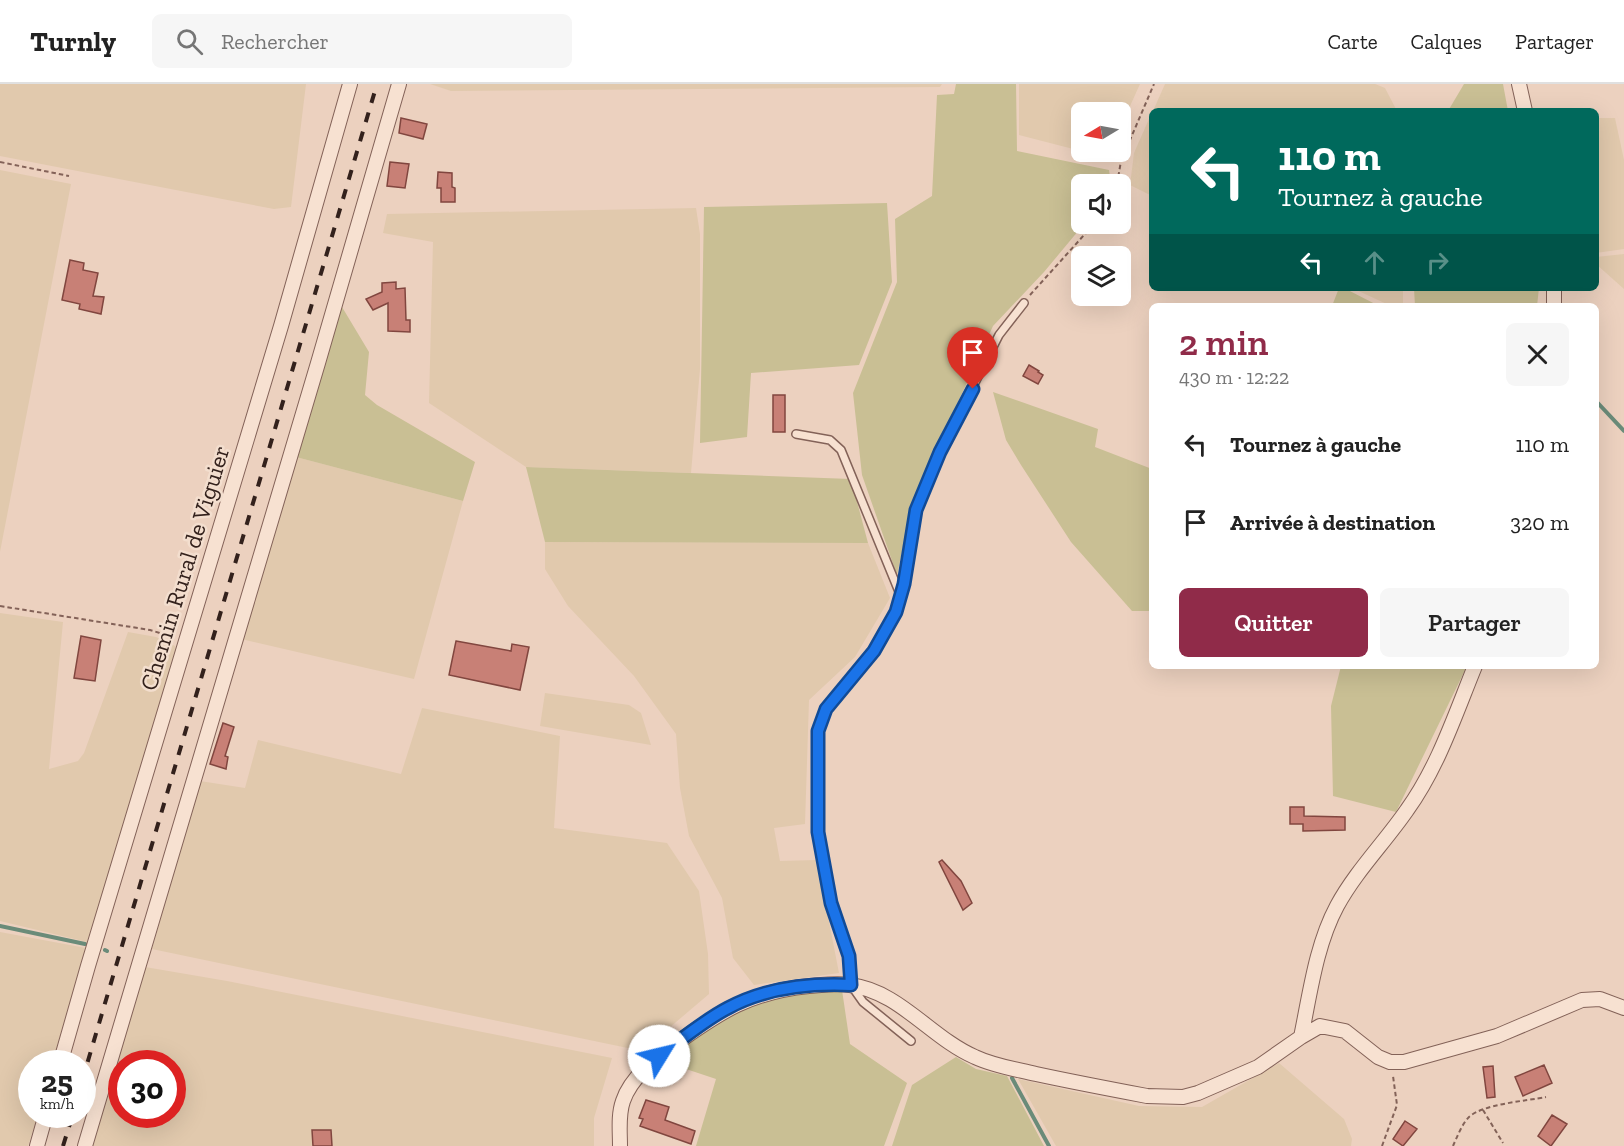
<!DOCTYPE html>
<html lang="fr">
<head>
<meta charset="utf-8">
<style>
  body { margin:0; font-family:"Zilla Slab",serif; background:#f6f6f6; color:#222; height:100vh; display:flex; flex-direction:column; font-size:22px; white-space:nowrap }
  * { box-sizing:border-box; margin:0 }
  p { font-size:20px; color:#767676 }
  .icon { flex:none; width:33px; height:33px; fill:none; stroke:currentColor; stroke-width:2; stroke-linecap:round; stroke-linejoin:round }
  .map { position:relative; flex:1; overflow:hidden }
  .details { position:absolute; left:1149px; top:219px; width:450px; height:366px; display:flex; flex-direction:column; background:#fff; border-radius:9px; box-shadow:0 6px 24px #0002 }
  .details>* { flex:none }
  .hud { position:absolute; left:1149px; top:24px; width:450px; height:183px; border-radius:9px; box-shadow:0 6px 24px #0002; background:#00695c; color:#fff; overflow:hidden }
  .needle { width:39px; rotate:260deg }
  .tools { position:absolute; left:1071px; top:18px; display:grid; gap:12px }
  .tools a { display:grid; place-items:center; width:60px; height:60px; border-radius:9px; background:#fff; box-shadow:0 6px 24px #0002; font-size:30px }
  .speed { position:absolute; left:18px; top:966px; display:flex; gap:12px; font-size:30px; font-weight:700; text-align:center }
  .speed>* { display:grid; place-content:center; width:78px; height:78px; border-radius:50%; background:#fff; box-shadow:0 6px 24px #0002; line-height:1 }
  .speed small { font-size:15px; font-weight:400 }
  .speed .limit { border:9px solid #d22; background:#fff; color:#111 }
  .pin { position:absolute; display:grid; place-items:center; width:51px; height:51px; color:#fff; margin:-62px -26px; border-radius:50% 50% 50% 0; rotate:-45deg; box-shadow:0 0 6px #0007 }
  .pin .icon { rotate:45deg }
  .me { position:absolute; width:66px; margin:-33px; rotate:54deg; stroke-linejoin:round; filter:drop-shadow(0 0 4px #0008) }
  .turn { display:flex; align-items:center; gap:21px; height:126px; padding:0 30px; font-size:27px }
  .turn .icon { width:78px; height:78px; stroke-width:2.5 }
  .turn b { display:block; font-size:42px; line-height:51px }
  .lanes { display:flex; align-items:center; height:57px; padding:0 30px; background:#0003; justify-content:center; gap:30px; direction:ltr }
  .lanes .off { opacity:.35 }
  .round { display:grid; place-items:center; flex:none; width:63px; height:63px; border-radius:9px; background:#f6f6f6 }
  .summary { display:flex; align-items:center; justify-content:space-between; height:102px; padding:0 30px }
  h1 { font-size:36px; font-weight:600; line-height:45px; color:#902b49 }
  .primary-button { display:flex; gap:12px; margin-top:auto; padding:12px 30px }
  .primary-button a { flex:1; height:69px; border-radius:9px; background:#902b49; color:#fff; font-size:24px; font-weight:600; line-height:69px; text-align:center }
  .primary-button a+a { background:#f6f6f6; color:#222 }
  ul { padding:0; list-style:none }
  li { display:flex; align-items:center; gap:18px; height:78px; padding:0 30px }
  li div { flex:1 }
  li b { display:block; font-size:22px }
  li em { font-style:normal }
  header { display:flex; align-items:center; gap:36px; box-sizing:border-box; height:84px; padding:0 30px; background:#fff; border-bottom:2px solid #e0e0e0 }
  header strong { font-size:28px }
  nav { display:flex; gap:33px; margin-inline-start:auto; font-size:21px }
  .search { width:420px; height:54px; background:#f6f6f6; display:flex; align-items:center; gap:15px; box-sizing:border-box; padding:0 21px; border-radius:9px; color:#767676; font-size:22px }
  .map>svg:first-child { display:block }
  .farmland { fill:#e1c9ad; fill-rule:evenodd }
  .green { fill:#c9bf94 }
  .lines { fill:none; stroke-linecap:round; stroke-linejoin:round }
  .stream { stroke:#6a8b79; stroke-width:4 }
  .building { fill:#c88076; stroke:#81463f; stroke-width:1.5 }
  .service-casing { stroke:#836258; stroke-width:10 }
  .minor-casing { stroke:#836258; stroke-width:16 }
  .path { stroke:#836258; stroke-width:2; stroke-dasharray:4.5 3; stroke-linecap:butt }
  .service { stroke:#f7e1d1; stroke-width:7 }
  .minor { stroke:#f7e1d1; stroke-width:14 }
  .rail { stroke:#33211c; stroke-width:4; stroke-dasharray:10 10; stroke-linecap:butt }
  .route-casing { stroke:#114b97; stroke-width:15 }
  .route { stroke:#1a73e8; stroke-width:10 }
  .labels { text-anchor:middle; stroke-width:5; stroke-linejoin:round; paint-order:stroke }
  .street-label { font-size:24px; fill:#33211c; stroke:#f3dece }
</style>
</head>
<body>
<header>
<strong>Turnly</strong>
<div class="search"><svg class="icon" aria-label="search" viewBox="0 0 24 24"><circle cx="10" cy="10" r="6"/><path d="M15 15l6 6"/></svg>Rechercher</div>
<nav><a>Carte</a><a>Calques</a><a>Partager</a></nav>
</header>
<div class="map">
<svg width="1624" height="1062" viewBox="0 0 1624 1062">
  <rect width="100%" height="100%" fill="#ecd1bf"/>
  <path class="farmland" d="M0 0H306L291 123 274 125 0 72Z
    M430 0H942L940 3 451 7Z
    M1019 0H1140L1121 42 1120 28H1082L1081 67 1019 51Z
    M1165 0H1375L1385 4 1397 27H1153Z
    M1152 28V112L1130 101 1134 69Z
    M1596 34H1615L1624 76V165L1596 169Z
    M0 86 71 100 0 468Z
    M696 124 700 150V285L691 389 526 383 429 319 433 158 383 149 387 130Z
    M1624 170V205L1596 180V173Z
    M1352 204H1403V222H1391Z
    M296 373 463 417 414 595 241 555Z
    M545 458 868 459 890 514 855 573 809 616 805 740 774 744 780 777 817 776 839 889 754 901 733 874 722 814 689 752 680 704 676 650 634 592 568 522 545 485Z
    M0 529 63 538 49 685 78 677 84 669 128 548 156 553 175 562 178 574 87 858 0 837Z
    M545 609 629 621 641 629 651 661 540 642Z
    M422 624 560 652 554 744 667 759 699 807 708 870 709 910 642 967 152 865 200 697 245 704 258 656 401 690Z
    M0 848 86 864 52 979 32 980V1030L38 1031 28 1062H0Z
    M145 883 227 897 612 974 594 1034V1062H90ZM122 980H172V1030H122Z
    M1279 979 1344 1035 1352 1055 1351 1062H1056L1018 995 1139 1022 1202 1023Z"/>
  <path class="green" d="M956 0H1016L1017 67 1109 86 1111 100H1082V140H1084L1044 188 993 242 913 416 897 491 862 391 853 309 897 198 895 135 932 112 937 11 954 10Z
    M1464 0H1503L1508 27H1448Z
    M887 119 892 198 859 281 751 289 747 353 700 359 704 123Z
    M1339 204H1344L1379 222H1332Z
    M1414 204H1539L1537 222H1415Z
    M342 223 369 268 365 311 377 321 475 378 463 417 296 373Z
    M993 308 1098 345 1095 363 1152 385V527H1132L1071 458 1021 381 1006 356Z
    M526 383 851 395 868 459 545 458Z
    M1341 582H1467L1396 728 1333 712 1331 622Z
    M842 906 850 960 907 999 884 1062H696L716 995 665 978C684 963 703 945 724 932 757 911 805 908 842 906Z
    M956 973 976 985 1007 992 1044 1062H892L912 1001Z"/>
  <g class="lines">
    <path class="stream" d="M1596 317 1624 347
      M0 842 85 860
      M105 866 107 867
      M1012 994 1049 1062"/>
  </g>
  <path class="building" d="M401 34 427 40 423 55 399 49Z
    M390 78 409 80 405 104 387 102Z
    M438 88 452 89V103L455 104V118H441V104H437Z
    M70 176 84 179 83 186 98 189 93 212 104 213 101 230 79 225 80 220 62 216Z
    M396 198V205L405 204 406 236H410V248L388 247V219L373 226 366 215 382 208V199Z
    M1029 281 1039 287 1038 288 1043 291 1038 300 1023 292Z
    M773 311H785V348H773Z
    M81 552 101 556 95 597 74 594Z
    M456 557 511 567 512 560 529 563 520 606 449 591Z
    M223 639 234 643 225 672 228 673 226 685 210 680Z
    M1290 723H1304V732L1345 733V746L1303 747V740H1290Z
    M942 776 961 797 972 819 963 826 939 778Z
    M1544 981 1552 999 1523 1012 1515 993Z
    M1493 982 1495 1013 1487 1014 1483 983Z
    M646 1016 669 1023 665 1036 695 1047 691 1060 640 1042 643 1035 639 1034Z
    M1552 1031 1567 1040 1551 1062 1538 1052Z
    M1405 1037 1417 1045 1403 1062 1393 1055Z
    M312 1046H331L332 1062H313Z"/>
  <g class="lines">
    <g class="service-casing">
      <path id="service" d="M796 350 830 356 841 366 900 510
        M911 957 863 918 851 901 849 872 831 819 818 748V647L826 625 874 567 888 544 896 527 904 500 916 426 940 368 999 251 1024 219"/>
    </g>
    <g class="minor-casing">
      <path id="minor" d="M1519 0 1525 27
        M1554 204V222
        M1301 953C1310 910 1316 861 1337 822 1356 787 1385 758 1407 726 1438 683 1455 631 1475 582
        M60 980 88 882 281 242 350 0
        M37 1062 46 1030
        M85 1062 318 279 399 0
        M620 1062C620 1047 618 1031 623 1017 631 993 655 975 674 961 721 927 750 908 809 902 823 901 836 899 850 901 899 907 931 954 975 973 994 982 1015 985 1036 990 1073 998 1110 1005 1147 1012L1183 1013 1198 1009 1258 983 1301 953 1320 942 1345 947 1378 973 1390 978H1404L1497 952 1582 916 1600 915 1624 924"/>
    </g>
    <path class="path" d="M0 78 69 92
      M1117 100 1121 77 1154 0
      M1030 211 1094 140
      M0 522 150 546 173 553
      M1483 1026 1503 1059
      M1382 1062 1397 1021 1393 992
      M1453 1062C1457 1053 1462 1040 1469 1033 1483 1020 1526 1017 1546 1013"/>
    <use href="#service" class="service"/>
    <use href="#minor" class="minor"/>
    <path class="rail" d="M82 997 377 0
      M63 1062 73 1030"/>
  </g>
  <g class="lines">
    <g class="route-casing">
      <path id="route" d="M659 972C681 956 703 937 728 924 765 904 809 899 851 901L849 872 831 819 818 748V647L826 625 874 567 896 528 904 500 916 426 940 368 973 305"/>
    </g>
    <use href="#route" class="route"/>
  </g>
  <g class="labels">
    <g class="street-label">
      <text transform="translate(185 484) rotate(-73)" y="8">Chemin Rural de Viguier</text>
    </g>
  </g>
</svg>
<div class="tools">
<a><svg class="needle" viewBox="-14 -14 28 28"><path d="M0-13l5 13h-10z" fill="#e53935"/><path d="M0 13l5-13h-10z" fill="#767676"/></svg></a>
<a><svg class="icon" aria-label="sound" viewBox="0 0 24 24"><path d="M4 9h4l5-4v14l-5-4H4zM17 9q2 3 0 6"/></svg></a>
<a><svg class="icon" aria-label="layers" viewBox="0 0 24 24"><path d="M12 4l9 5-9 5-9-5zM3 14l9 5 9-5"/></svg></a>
</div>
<div class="speed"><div>25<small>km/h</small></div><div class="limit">30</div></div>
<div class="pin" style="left:973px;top:305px;background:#d93025"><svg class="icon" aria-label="arrive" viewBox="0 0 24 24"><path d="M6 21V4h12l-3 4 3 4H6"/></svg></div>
<svg class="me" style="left:659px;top:972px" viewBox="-20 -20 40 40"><circle r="19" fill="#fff"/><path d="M0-13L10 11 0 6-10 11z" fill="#1a73e8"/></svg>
<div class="hud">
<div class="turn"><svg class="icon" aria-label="left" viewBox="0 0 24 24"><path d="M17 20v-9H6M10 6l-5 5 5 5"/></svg><div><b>110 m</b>Tournez à gauche</div></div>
<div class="lanes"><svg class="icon" aria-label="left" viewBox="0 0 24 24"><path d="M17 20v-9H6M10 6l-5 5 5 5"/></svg><svg class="icon off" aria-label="ahead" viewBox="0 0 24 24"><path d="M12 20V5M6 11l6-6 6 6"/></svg><svg class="icon off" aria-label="right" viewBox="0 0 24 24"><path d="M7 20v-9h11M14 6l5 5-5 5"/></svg></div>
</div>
<section class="details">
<div class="summary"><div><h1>2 min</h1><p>430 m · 12:22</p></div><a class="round"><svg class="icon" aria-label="close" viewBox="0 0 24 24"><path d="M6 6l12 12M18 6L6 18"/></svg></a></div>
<ul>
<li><svg class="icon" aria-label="left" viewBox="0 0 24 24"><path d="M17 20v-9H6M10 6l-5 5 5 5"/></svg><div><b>Tournez à gauche</b></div><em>110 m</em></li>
<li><svg class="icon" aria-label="arrive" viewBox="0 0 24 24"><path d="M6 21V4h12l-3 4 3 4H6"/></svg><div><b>Arrivée à destination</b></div><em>320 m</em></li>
</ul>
<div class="primary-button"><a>Quitter</a><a>Partager</a></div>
</section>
</div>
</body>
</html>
